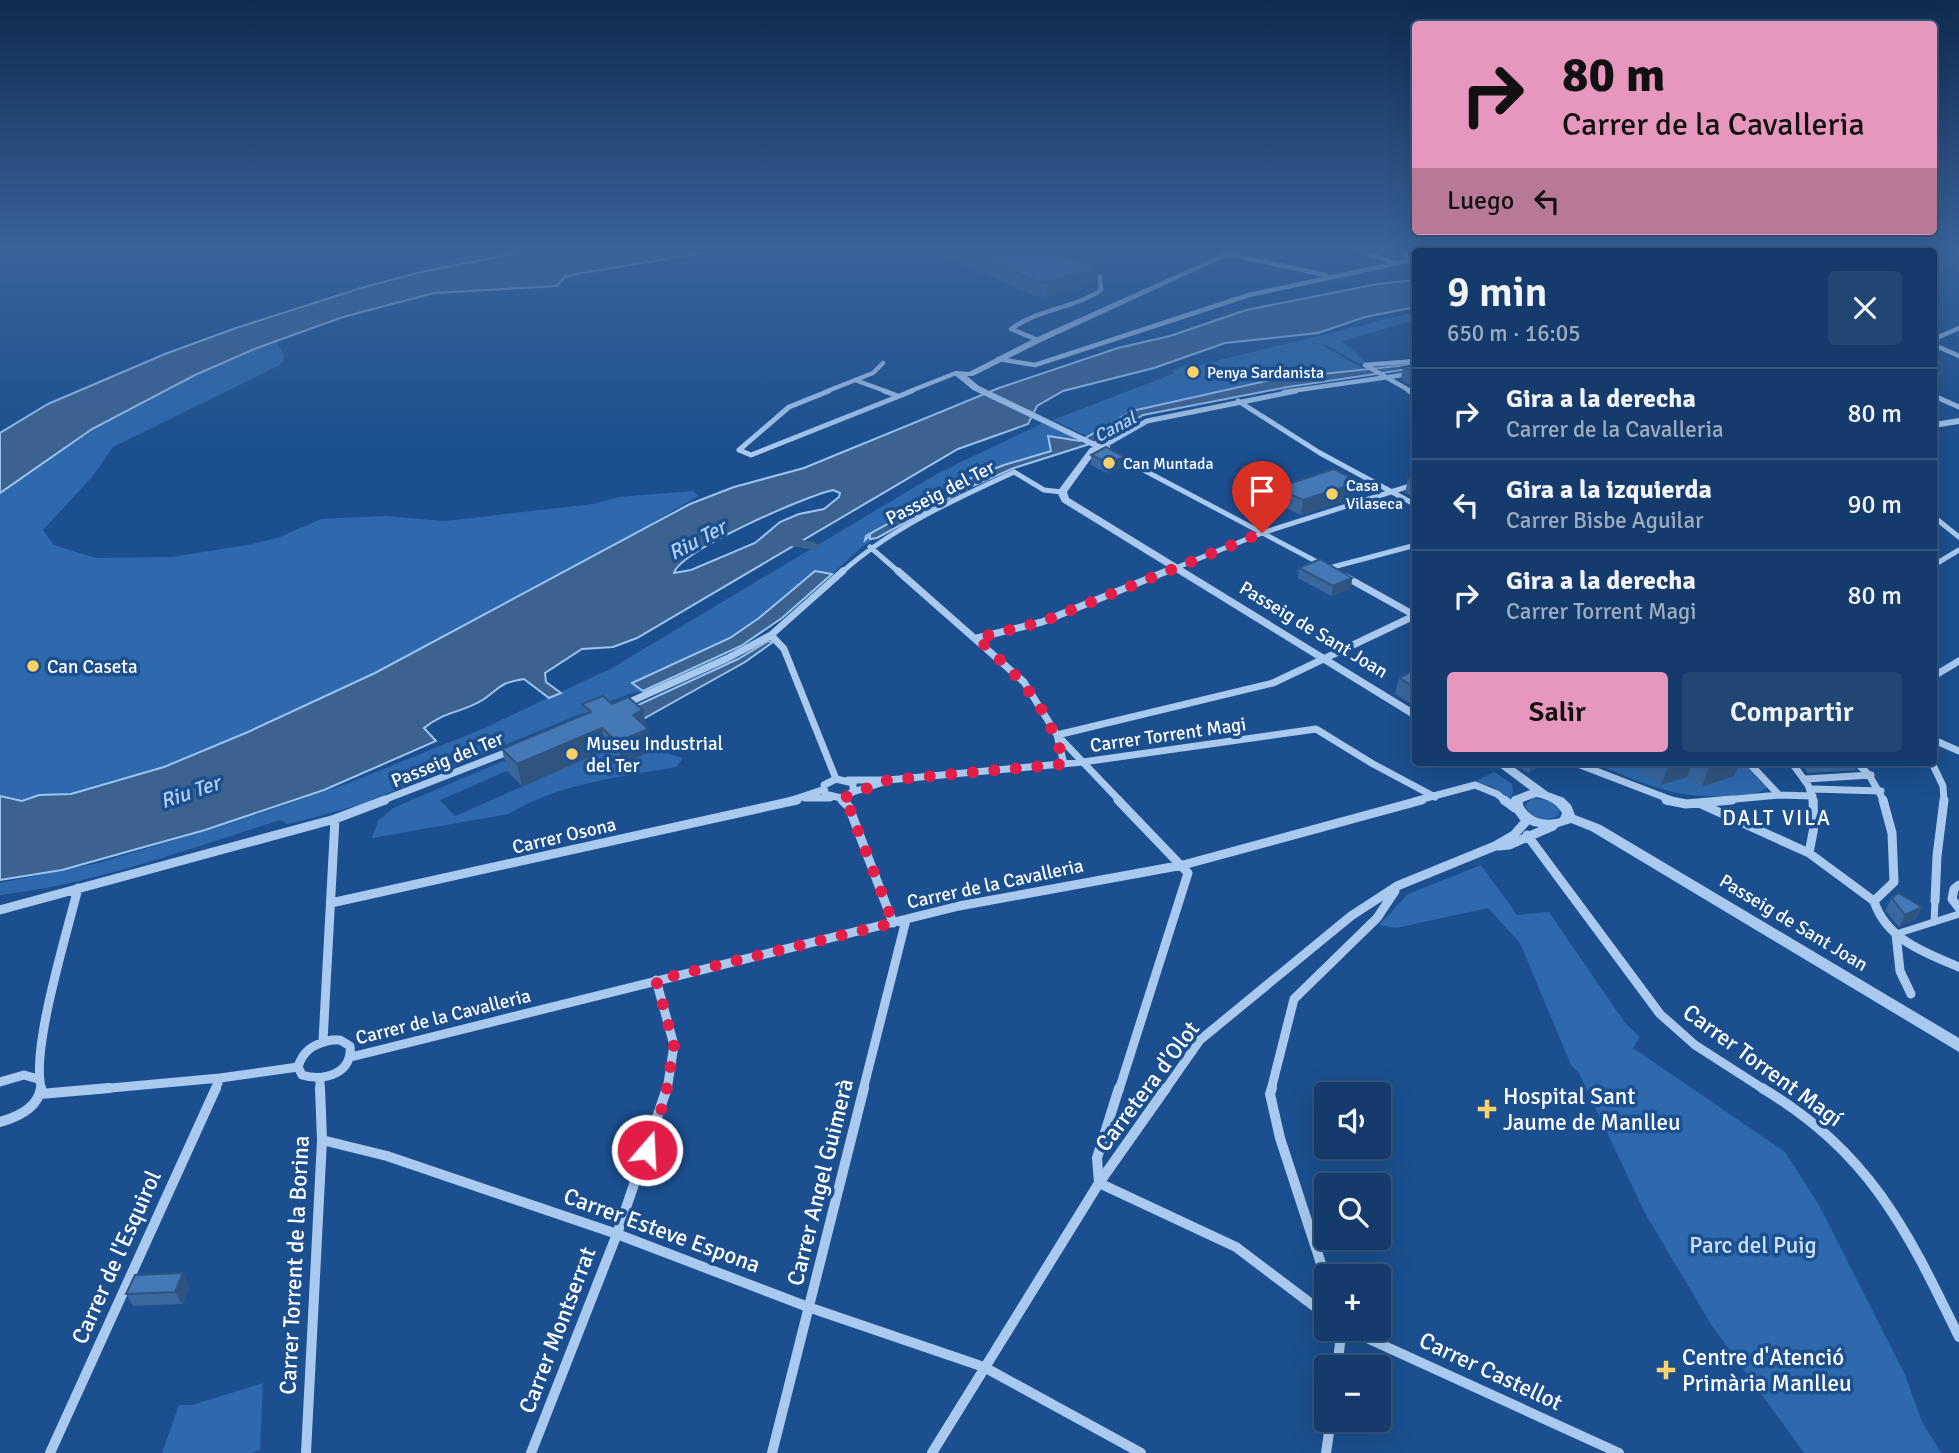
<!DOCTYPE html>
<html lang="es">
<head>
<meta charset="utf-8">
<style>
  body { margin:0; font-family:Signika,sans-serif; background:#214673; color:#f1f3f6; height:100vh; display:flex; flex-direction:column; font-size:26px; white-space:nowrap }
  * { box-sizing:border-box; margin:0 }
  p { font-size:23px; color:#9dadc1 }
  .icon { flex:none; width:38px; height:38px; fill:none; stroke:currentColor; stroke-width:2; stroke-linecap:round; stroke-linejoin:round }
  .map { position:relative; flex:1; overflow:hidden }
  .side { position:absolute; left:1412px; top:248px; width:525px; height:518px; display:flex; flex-direction:column; background:#143b6b; border-radius:7px; box-shadow:0 7px 28px #0002,0 0 0 2px #33557e }
  .side>* { flex:none }
  .hud { position:absolute; left:1412px; top:21px; width:525px; height:214px; border-radius:7px; box-shadow:0 7px 28px #0002,0 0 0 2px #33557e; background:#e797bd; color:#111; overflow:hidden }
  .fabs { position:absolute; left:1314px; top:1082px; display:grid; gap:14px }
  .fabs a { display:grid; place-items:center; width:77px; height:77px; border-radius:7px; background:#143b6b; box-shadow:0 7px 28px #0002,0 0 0 2px #33557e; font-size:35px }
  .pin { position:absolute; display:grid; place-items:center; width:60px; height:60px; color:#fff; margin:-72px -30px; border-radius:50% 50% 50% 0; rotate:-45deg; box-shadow:0 0 7px #0007 }
  .pin .icon { rotate:45deg }
  .me { position:absolute; width:77px; margin:-38px; rotate:19deg; stroke-linejoin:round; filter:drop-shadow(0 0 5px #0008) }
  .turn { display:flex; align-items:center; gap:24px; height:147px; padding:0 35px; font-size:32px }
  .turn .icon { width:91px; height:91px; stroke-width:2.5 }
  .turn b { display:block; font-size:49px; line-height:60px }
  .then { display:flex; align-items:center; height:66px; padding:0 35px; background:#0003; gap:14px; font-size:26px }
  .round { display:grid; place-items:center; flex:none; width:74px; height:74px; border-radius:7px; background:#214673 }
  .overview { display:flex; align-items:center; justify-content:space-between; height:119px; padding:0 35px }
  h1 { font-size:42px; font-weight:600; line-height:52px }
  .primary-button { display:flex; gap:14px; margin-top:auto; padding:14px 35px }
  .primary-button a { flex:1; height:80px; border-radius:7px; background:#e797bd; color:#111; font-size:28px; font-weight:600; line-height:80px; text-align:center }
  .primary-button a+a { background:#214673; color:#f1f3f6 }
  ul { padding:0; list-style:none }
  li { display:flex; align-items:center; gap:21px; height:91px; padding:0 35px; border-top:2px solid #33557e }
  li div { flex:1 }
  li b { display:block; font-size:26px }
  li em { font-style:normal }
  .map>svg:first-child { display:block }
  .green { fill:#2e69ad }
  .water { fill:#3c6290; stroke:#9cc4f0; stroke-width:2; fill-rule:evenodd }
  .lines { fill:none; stroke-linecap:round; stroke-linejoin:round }
  .canal { fill:#3c6290; fill-rule:evenodd }
  .pedestrian { stroke:#a9c9ee; stroke-width:7 }
  .minor-far4 { stroke:#a9c9ee; stroke-width:4.5 }
  .minor-far3 { stroke:#a9c9ee; stroke-width:5 }
  .minor-far2 { stroke:#a9c9ee; stroke-width:7 }
  .minor-far1 { stroke:#a9c9ee; stroke-width:9 }
  .minor { stroke:#a9c9ee; stroke-width:10 }
  .tertiary { fill:#a9c9ee; fill-rule:evenodd }
  .wall { fill:#3a679d }
  .shaded-wall { fill:#305480 }
  .building { fill:#4478b7; stroke:#305480; stroke-width:2 }
  .route { stroke:#e11d48; stroke-width:12; stroke-dasharray:0 21.6 }
  .poi-dot { fill:#ffd166; stroke:#1b4f8f; stroke-width:2.5 }
  .labels { text-anchor:middle; stroke-width:7; stroke-linejoin:round; paint-order:stroke }
  .far-poi-label { font-size:16px; fill:#fff; stroke:#1b4f8f; text-anchor:start }
  .far-water-label { font-size:18px; font-style:italic; fill:#b5d3f5; stroke:#1b4f8f }
  .street-label { font-size:19px; fill:#fff; stroke:#1b4f8f }
  .poi-label { font-size:19px; fill:#fff; stroke:#1b4f8f; text-anchor:start }
  .water-label { font-size:21px; font-style:italic; fill:#b5d3f5; stroke:#1b4f8f }
  .neighbourhood-label { font-size:21px; letter-spacing:2px; fill:#fff; stroke:#1b4f8f }
  .near-street-label { font-size:23px; fill:#fff; stroke:#1b4f8f }
  .near-poi-label { font-size:23px; fill:#fff; stroke:#1b4f8f; text-anchor:start }
  .near-park-label { font-size:23px; fill:#cfe3fa; stroke:#1b4f8f }
</style>
</head>
<body>
<div class="map">
<svg width="1959" height="1453" viewBox="0 0 1959 1453">
  <rect width="100%" height="100%" fill="#1b4f8f"/>
  <path class="green" d="M496 248H542L417 273 412 270Z
    M1416 312V320L1342 341 1366 362 1359 364 1326 345H1322L1366 370 1275 379 1132 411 1089 437 1053 420 1175 373 1171 371 1189 364 1195 366Z
    M276 341 285 357 280 365 113 447 92 477 43 530 54 545 96 558 172 557 253 544 280 537 321 519 385 516 445 521 593 504 619 497 693 491 698 496 606 550 375 673 248 732 164 767 71 794 39 795 22 801 0 796V493L92 429 195 375Z
    M1043 423 1080 441 1004 465 951 486 945 492 866 536 865 540 876 538 863 546 832 574 815 572 759 618 730 638 633 683 643 691 629 694 359 805 297 822 287 824 280 820C192 848 91 885 0 895V883L98 863 231 823 346 784 480 730 612 668 938 473Z
    M644 734 664 752 683 758 676 767C623 776 554 785 509 814L372 838 378 821 393 808 503 761 519 766 440 800 455 816 606 750 622 764 652 751Z
    M1593 763H1744L1767 788C1759 795 1746 794 1736 795 1676 801 1647 784 1593 763Z
    M1494 772 1512 784 1513 793 1510 798 1491 786 1474 782Z
    M1533 798 1550 801 1560 810 1558 816C1546 822 1530 819 1525 805Z
    M1481 865 1517 915 1549 912 1625 1023 1640 1037 1633 1048 1785 1152 1819 1205 1905 1375 1922 1422 1941 1453H1804L1712 1326 1645 1213 1579 1073 1571 1065 1520 943 1488 908 1396 928 1379 925 1408 894Z
    M263 1383 260 1450 251 1453H162L179 1405H192Z"/>
  <path class="water" d="M542 248H732L582 273 565 277 557 286 434 293 343 317 257 348 195 375 92 429 0 493V433L48 404 165 354 236 328 361 288 417 273Z
    M1660 248H1802L1791 252H1636Z
    M1416 280V307L1365 317 1318 333 1225 343 1154 368 1063 391 1037 406 1028 424 958 449 637 638 613 647 582 649 545 673 546 682 561 693 549 698 524 679C500 683 502 686 484 699 465 712 444 711 424 728L436 741 324 790 205 830 62 870 0 880V796L22 801 39 795 71 794 164 767 248 732 375 673 690 504 734 487 804 468 999 388 1118 348 1170 336 1246 310 1378 284ZM833 490 840 493 839 497 824 509 799 514 780 522 755 543 691 570 674 573C681 550 806 496 833 490Z
    M1416 364V368L1288 387 1143 415 1099 441 1014 468 968 488 877 538 870 539V536L865 540 866 536 945 492 951 486 1004 465 1051 451 1048 436 1080 441 1132 411 1275 379Z
    M815 571 832 574 782 618 741 646 643 691 632 683 730 638 759 618Z
    M768 641 773 642 745 662 636 723 614 716 738 659Z"/>
  <g class="lines">
    <path class="canal" d="M779 536 814 542 820 546 814 550 774 543 773 540Z"/>
    <path class="pedestrian" d="M1934 922 1935 901
      M1896 934 1959 914"/>
    <path class="minor-far4" d="M1353 248 1395 263
      M1232 255 1326 275
      M1934 339 1959 328
      M1038 340 1011 329C1038 309 1073 309 1101 290L1100 277
      M1934 345 1959 356
      M998 359 1035 365 1249 295 1407 261 1403 248
      M1365 365 1412 392
      M1365 365 1416 361
      M855 380 888 392
      M825 392 873 373 883 363
      M908 392 956 373
      M1284 392 1416 373"/>
    <path class="minor-far3" d="M829 391 789 407 739 450 751 455 912 391
      M884 391 898 396
      M1409 391 1416 395
      M1934 396 1959 407
      M1238 401 1320 453 1416 505
      M1105 445 1147 421 1296 391
      M1117 456 1323 565
      M1934 517 1959 537
      M870 547 900 573
      M1934 565 1959 550
      M1329 568 1416 545
      M841 573C891 528 953 500 1014 472L1044 490 1062 492
      M1163 573 1262 533 1416 484"/>
    <path class="minor-far2" d="M898 571 1024 682 1057 735 1120 801
      M1346 577 1416 616
      M771 635 784 649 836 779
      M977 638 1042 622 1167 571
      M1934 676 1959 661
      M625 704 728 658 771 635 843 571
      M1934 740 1959 751
      M1575 763 1674 801
      M1749 763 1779 795
      M1792 763 1808 785 1814 801
      M1857 763 1869 775 1884 801
      M1932 763 1943 786 1944 801
      M1064 764 1057 735 1273 683 1416 615
      M836 779 853 783V792L841 798 825 794 824 785Z
      M1806 779 1871 775
      M848 780H888L1083 762 1316 729 1373 764 1435 797
      M1812 789 1881 791
      M853 792 884 782
      M805 798H830
      M841 798 844 801
      M381 801 510 751
      M789 801 822 790
      M1415 801 1475 785 1497 794 1506 801
      M1714 801 1779 795 1813 796"/>
    <path class="minor-far1" d="M842 800 849 807 893 923
      M1118 800 1188 873 1119 1090
      M1504 800 1515 808
      M1666 800 1686 804 1732 800
      M1883 800 1892 833 1894 882 1874 901C1886 939 1925 953 1959 967
      M1701 804 1809 853 1874 901
      M1527 835 1660 1014 1695 1045 1765 1090
      M1499 846 1509 845 1553 826
      M1809 853 1814 827 1813 800
      M1959 885 1954 889 1952 899 1959 908
      M1935 901 1937 856 1944 800
      M331 903 797 800
      M0 910 335 819 385 800
      M1896 934 1900 971 1911 994
      M656 980 674 1045 667 1090
      M332 1040H340L350 1046C353 1073 324 1082 302 1075L298 1067C303 1050 315 1043 332 1040Z
      M323 1041 335 819
      M351 1057 959 906 1183 865 1422 800
      M320 1079V1090
      M0 1082 24 1075 38 1079
      M42 1090C29 1054 68 930 78 888
      M89 1090 220 1078 298 1067
      M215 1090 220 1078
      M863 1090 906 920
      M1165 1090 1200 1040 1351 916 1397 886 1495 846 1514 835 1528 819
      M1271 1090 1294 999 1377 918 1395 891"/>
    <path class="minor" d="M1119 1088 1097 1158 1099 1183 1236 1247 1326 1315
      M1272 1088 1270 1094 1280 1138 1326 1279
      M1762 1088C1870 1153 1906 1228 1959 1337
      M40 1094 109 1088
      M0 1122C18 1117 38 1107 41 1088
      M322 1140 387 1156 617 1234 808 1307 984 1367 1141 1453
      M1345 1328 1619 1453
      M1337 1367 1342 1328
      M50 1453 216 1088
      M306 1453 322 1140 320 1088
      M531 1453 617 1234 667 1088
      M772 1453 864 1088
      M932 1453 1099 1183 1166 1088
      M1326 1453 1331 1419"/>
    <path class="tertiary" d="M1236 248H1245L1039 343 973 376H967L979 386 1097 443 1110 446V450L1102 454 1095 453 1067 492 1069 498 1416 711V720L1062 502 1057 492 1090 448 1093 447 973 390 952 373 956 371 969 372 1033 339Z
      M1959 418V424L1934 428V422Z
      M1494 763H1508L1548 792 1564 798 1571 805 1575 815 1601 825 1959 1038V1052L1591 831 1571 823 1552 829 1533 826 1520 820 1509 805 1512 797 1530 790ZM1536 797C1547 799 1556 803 1562 813L1560 818C1545 822 1531 819 1523 805V802Z"/>
  </g>
  <path class="wall" d="M927 248H1098L1101 265 1094 266 1096 267V282L1047 297 1035 296Z
    M1905 248H1959V270L1934 264V252H1904Z
    M1416 365V389L1401 380 1403 367Z
    M1091 455 1125 457V466L1107 473 1091 465Z
    M1416 476V499L1405 493 1408 479Z
    M1276 488 1357 496 1301 515 1274 502Z
    M1299 568 1352 578 1351 588 1331 596 1298 578Z
    M1416 669V705L1415 706 1395 694 1399 678Z
    M582 704H612L643 710 646 726 652 751 622 764 606 750 522 786 507 771 502 749 584 715Z
    M1513 763H1543L1529 773Z
    M1631 763H1744L1743 765 1738 767 1734 776 1702 787 1687 777 1661 785Z
    M1800 763H1858L1855 770 1808 773Z
    M1892 898 1922 907 1915 919 1899 927 1885 910Z
    M190 1285 182 1304 133 1306 126 1294Z"/>
  <path class="shaded-wall" d="M904 248H917L904 251Z
    M1102 250 1101 265 1071 272 1072 257Z
    M1096 267V282L1047 297 1048 282Z
    M1125 457V466L1107 473 1108 463Z
    M1360 482 1357 496 1301 515 1303 500Z
    M1352 578 1351 588 1331 596 1333 586Z
    M643 710 646 730 648 729 652 751 622 764 617 742 633 715Z
    M602 728 606 750 522 786 517 764Z
    M1532 763H1543L1529 773Z
    M1674 763H1693L1687 777 1661 785 1669 765Z
    M1720 763H1744L1743 765 1738 767 1734 776 1702 787 1709 766Z
    M1922 907 1915 919 1899 927 1905 915Z
    M183 1273 190 1285 182 1304 175 1292Z"/>
  <path class="building" d="M960 248H1098L1102 250 1072 257 1096 267 1048 282 1036 281Z
    M1937 248H1959V254Z
    M1416 365V374L1403 367Z
    M1106 447 1125 457 1108 463 1091 455Z
    M1334 469 1360 482 1303 500 1276 488Z
    M1416 476V483L1408 479Z
    M1320 559 1352 578 1333 586 1299 568Z
    M1416 669V688L1399 678Z
    M603 696 612 704 628 697 643 710 633 715 648 729 617 742 602 728 517 764 502 749 591 712 582 704Z
    M1705 763H1720L1709 766Z
    M1898 893 1922 907 1905 915 1892 898Z
    M183 1273 175 1292 126 1294 135 1275Z"/>
  <linearGradient id="sky" x2="0" y2="1"><stop stop-color="#0f2b4f"/><stop offset="0.55" stop-color="#39639b"/><stop offset="1" stop-color="#39639b" stop-opacity="0"/></linearGradient>
  <rect width="1959" height="452" fill="url(#sky)"/>
  <g class="lines">
    <path class="route" d="M647 1150 665 1099 674 1045 656 980 893 923 849 807 841 799 888 780 1064 764C1049 706 1020 678 977 638L1042 622 1262 533"/>
  </g>
  <g class="poi-dot">
    <circle cx="1193" cy="372" r="7"/>
    <circle cx="1109" cy="463" r="7"/>
    <circle cx="1332" cy="494" r="7"/>
    <circle cx="33" cy="666" r="7"/>
    <circle cx="572" cy="754" r="7"/>
    <path d="M1483.5 1098.5h7v7h7v7h-7v7h-7v-7h-7v-7h7z"/>
    <path d="M1662.5 1359.5h7v7h7v7h-7v7h-7v-7h-7v-7h7z"/>
  </g>
  <g class="labels">
    <g class="far-poi-label">
      <text x="1207" y="378">Penya Sardanista</text>
      <text x="1123" y="469">Can Muntada</text>
      <text x="1346" y="491">Casa<tspan x="1346" dy="18">Vilaseca</tspan></text>
    </g>
    <g class="far-water-label">
      <text transform="translate(1115 427) rotate(-28)" y="6">Canal</text>
    </g>
    <g class="street-label">
      <text transform="translate(940 492) rotate(-27)" y="7">Passeig del Ter</text>
      <text transform="translate(1314 629) rotate(31)" y="7">Passeig de Sant Joan</text>
      <text transform="translate(1168 734) rotate(-8)" y="7">Carrer Torrent Magi</text>
      <text transform="translate(447 759) rotate(-22)" y="7">Passeig del Ter</text>
      <text transform="translate(564 835) rotate(-13)" y="7">Carrer Osona</text>
      <text transform="translate(995 883) rotate(-12)" y="7">Carrer de la Cavalleria</text>
      <text transform="translate(1794 922) rotate(31)" y="7">Passeig de Sant Joan</text>
      <text transform="translate(443 1016) rotate(-14)" y="7">Carrer de la Cavalleria</text>
    </g>
    <g class="poi-label">
      <text x="47" y="673">Can Caseta</text>
      <text x="586" y="750">Museu Industrial<tspan x="586" dy="22">del Ter</tspan></text>
    </g>
    <g class="water-label">
      <text transform="translate(697 540) rotate(-28)" y="7">Riu Ter</text>
      <text transform="translate(190 792) rotate(-19)" y="7">Riu Ter</text>
    </g>
    <g class="neighbourhood-label">
      <text x="1777" y="825">DALT VILA</text>
    </g>
    <g class="near-street-label">
      <text transform="translate(1763 1065) rotate(36)" y="8">Carrer Torrent Magí</text>
      <text transform="translate(1147 1086) rotate(-53)" y="8">Carretera d'Olot</text>
      <text transform="translate(820 1182) rotate(-76)" y="8">Carrer Angel Guimerà</text>
      <text transform="translate(662 1230) rotate(20)" y="8">Carrer Esteve Espona</text>
      <text transform="translate(116 1257) rotate(-66)" y="8">Carrer de l'Esquirol</text>
      <text transform="translate(294 1265) rotate(-87)" y="8">Carrer Torrent de la Borina</text>
      <text transform="translate(557 1330) rotate(-69)" y="8">Carrer Montserrat</text>
      <text transform="translate(1491 1371) rotate(25)" y="8">Carrer Castellot</text>
    </g>
    <g class="near-poi-label">
      <text x="1503" y="1104">Hospital Sant<tspan x="1503" dy="26">Jaume de Manlleu</tspan></text>
      <text x="1682" y="1365">Centre d'Atenció<tspan x="1682" dy="26">Primària Manlleu</tspan></text>
    </g>
    <g class="near-park-label">
      <text x="1753" y="1253">Parc del Puig</text>
    </g>
  </g>
</svg>
<div class="fabs">
<a><svg class="icon" aria-label="sound" viewBox="0 0 24 24"><path d="M4 9h4l5-4v14l-5-4H4zM17 9q2 3 0 6"/></svg></a>
<a><svg class="icon" aria-label="search" viewBox="0 0 24 24"><circle cx="10" cy="10" r="6"/><path d="M15 15l6 6"/></svg></a>
<a>+</a>
<a>−</a>
</div>
<div class="pin" style="left:1262px;top:533px;background:#d93025"><svg class="icon" aria-label="arrive" viewBox="0 0 24 24"><path d="M6 21V4h12l-3 4 3 4H6"/></svg></div>
<svg class="me" style="left:647px;top:1150px" viewBox="-20 -20 40 40"><circle r="17" fill="#e11d48" stroke="#fff" stroke-width="3"/><path d="M0-11L8 9 0 5-8 9z" fill="#fff"/></svg>
<div class="hud">
<div class="turn"><svg class="icon" aria-label="right" viewBox="0 0 24 24"><path d="M7 20v-9h11M14 6l5 5-5 5"/></svg><div><b>80 m</b>Carrer de la Cavalleria</div></div>
<div class="then">Luego<svg class="icon" aria-label="left" viewBox="0 0 24 24"><path d="M17 20v-9H6M10 6l-5 5 5 5"/></svg></div>
</div>
<section class="side">
<div class="overview"><div><h1>9 min</h1><p>650 m · 16:05</p></div><a class="round"><svg class="icon" aria-label="close" viewBox="0 0 24 24"><path d="M6 6l12 12M18 6L6 18"/></svg></a></div>
<ul>
<li><svg class="icon" aria-label="right" viewBox="0 0 24 24"><path d="M7 20v-9h11M14 6l5 5-5 5"/></svg><div><b>Gira a la derecha</b><p>Carrer de la Cavalleria</p></div><em>80 m</em></li>
<li><svg class="icon" aria-label="left" viewBox="0 0 24 24"><path d="M17 20v-9H6M10 6l-5 5 5 5"/></svg><div><b>Gira a la izquierda</b><p>Carrer Bisbe Aguilar</p></div><em>90 m</em></li>
<li><svg class="icon" aria-label="right" viewBox="0 0 24 24"><path d="M7 20v-9h11M14 6l5 5-5 5"/></svg><div><b>Gira a la derecha</b><p>Carrer Torrent Magi</p></div><em>80 m</em></li>
</ul>
<div class="primary-button"><a>Salir</a><a>Compartir</a></div>
</section>
</div>
</body>
</html>
